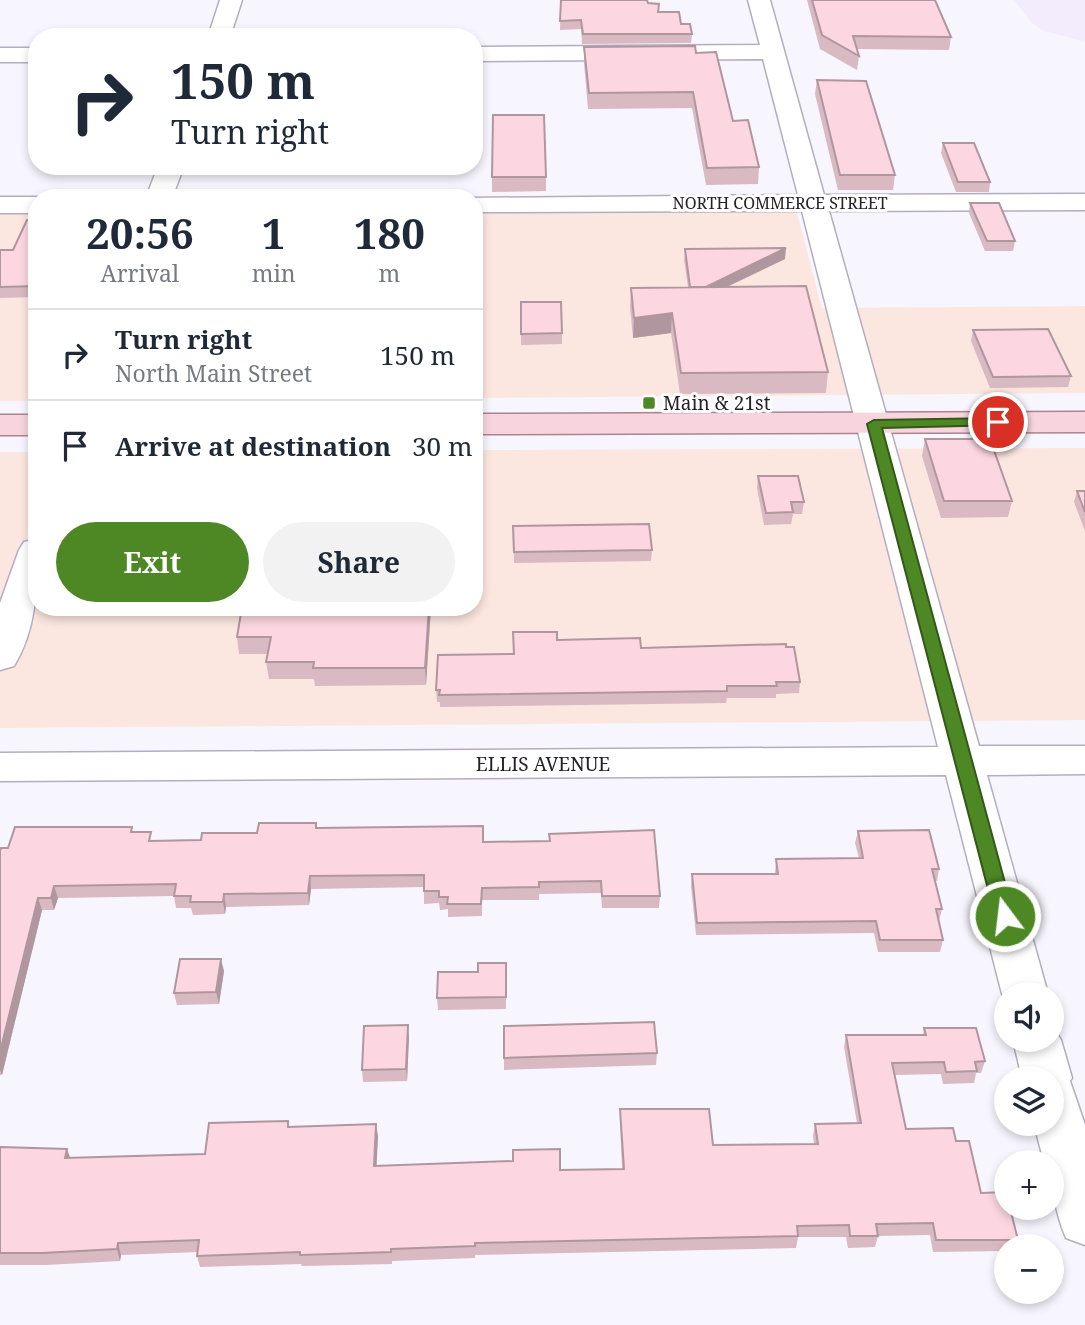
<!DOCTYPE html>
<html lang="en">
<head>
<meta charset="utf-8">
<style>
  body { margin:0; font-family:"Noto Serif",serif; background:#f2f2f3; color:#1f2937; height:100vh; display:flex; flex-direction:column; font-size:26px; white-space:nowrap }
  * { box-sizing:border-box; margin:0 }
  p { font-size:23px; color:#747a83 }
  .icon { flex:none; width:38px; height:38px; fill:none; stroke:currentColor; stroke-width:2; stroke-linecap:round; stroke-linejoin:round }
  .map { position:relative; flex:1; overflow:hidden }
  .sheet { position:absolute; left:28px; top:189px; width:455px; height:427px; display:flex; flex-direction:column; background:#fff; border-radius:28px; box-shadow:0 4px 10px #0003 }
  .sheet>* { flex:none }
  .guide { position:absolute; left:28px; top:28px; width:455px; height:147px; border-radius:28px; box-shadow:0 4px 10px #0003; background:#fff; color:#1f2937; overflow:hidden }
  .buttons { position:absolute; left:994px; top:982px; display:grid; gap:14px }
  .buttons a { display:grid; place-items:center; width:70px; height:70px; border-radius:50%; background:#fff; box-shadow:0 4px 10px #0003; font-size:35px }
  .pin { position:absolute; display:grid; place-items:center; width:60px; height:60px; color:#fff; margin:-30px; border:4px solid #fff; border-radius:50%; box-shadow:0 2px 7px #0007 }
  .me { position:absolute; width:77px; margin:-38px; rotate:345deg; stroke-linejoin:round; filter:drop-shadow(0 0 5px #0008) }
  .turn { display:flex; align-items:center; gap:24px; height:147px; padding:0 28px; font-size:32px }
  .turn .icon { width:91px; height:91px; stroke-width:2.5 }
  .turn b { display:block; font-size:49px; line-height:60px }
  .eta { display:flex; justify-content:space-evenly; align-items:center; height:119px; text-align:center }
  .eta b { font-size:42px; font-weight:700; line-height:49px }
  .cta { display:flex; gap:14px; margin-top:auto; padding:14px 28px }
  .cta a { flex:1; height:80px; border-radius:42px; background:#4e8825; color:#fff; font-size:28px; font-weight:700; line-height:80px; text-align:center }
  .cta a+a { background:#f2f2f3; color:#1f2937 }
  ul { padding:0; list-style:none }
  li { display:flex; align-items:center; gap:21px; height:91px; padding:0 28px; border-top:2px solid #e0e1e3 }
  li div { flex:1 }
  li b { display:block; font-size:26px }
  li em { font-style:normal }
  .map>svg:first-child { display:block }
  .commercial { fill:#fbe7e0 }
  .built { fill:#f2ecfc }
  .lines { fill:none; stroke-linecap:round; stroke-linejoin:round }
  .minor-casing { stroke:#b4adc0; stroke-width:3 }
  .major-casing { stroke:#ab8490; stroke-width:3 }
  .minor { fill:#fff; fill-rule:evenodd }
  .major { fill:#f8d5de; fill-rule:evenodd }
  .wall { fill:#d9b9c2 }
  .shaded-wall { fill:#b0969e }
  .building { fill:#fcd7e1; stroke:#b0969e; stroke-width:2 }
  .route { fill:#4e8825; stroke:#335818; stroke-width:2 }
  .poi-dot { fill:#4e8825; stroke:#fff; stroke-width:2.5 }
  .labels { text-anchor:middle; stroke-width:6; stroke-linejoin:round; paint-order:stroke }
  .far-street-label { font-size:16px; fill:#242128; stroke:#fff }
  .poi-label { font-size:19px; fill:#242128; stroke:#fff; text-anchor:start }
  .street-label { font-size:19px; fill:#242128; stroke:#fff }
</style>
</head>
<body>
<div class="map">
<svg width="1085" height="1325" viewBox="0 0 1085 1325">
  <rect width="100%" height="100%" fill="#f7f5fd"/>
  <path class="commercial" d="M796 209 822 308 1085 306V393L474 398V211Z
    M0 212H37V401H0Z
    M1085 448V720L0 728V452H37V607H474V450Z"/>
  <path class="built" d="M1014 0H1085V42L1042 30 1031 22Z"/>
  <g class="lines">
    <g class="minor-casing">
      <path id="minor" d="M220 0H242L230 37H208Z
        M748 0H770L824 195 1085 194V210L829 211 979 746H1085V774L987 775 1048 994H1006V1003L1002 994 946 775 0 781V753L938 747 802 211 474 212V198H467L798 195 763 59 474 61V47L760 45Z
        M0 48H37V62H0Z
        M158 166H184L172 198H146Z
        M0 197H37L40 198H37V213H0Z
        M37 539C37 583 38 627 14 666L0 670V603L19 550 24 542Z
        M1052 1025 1061 1040 1072 1078 1070 1081 1085 1125V1245L1066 1238C1055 1212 1052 1190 1052 1162H1044L1034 1124H1052V1078H1022L1013 1040H1052Z"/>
    </g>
    <g class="major-casing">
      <path id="major" d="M1085 412V432L474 434V414Z
        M0 415H37V435H0Z"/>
    </g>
    <use href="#minor" class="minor"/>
    <use href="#major" class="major"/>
  </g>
  <path class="wall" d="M561 0 648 3 658 12 681 24 692 34 691 43 582 44 581 29 560 30Z
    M807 0H935L951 37 949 50 857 49 859 56 857 70 820 49Z
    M584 47 696 53 759 167 758 184 706 185 692 108 588 109 584 63Z
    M817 80 895 175 893 190H838L815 94Z
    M943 143 990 182 989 192H956L941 153Z
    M492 177H546V191L492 192Z
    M970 203 1015 241 1013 251H985L969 213Z
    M37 220V297L0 298V250H13Z
    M685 249 785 259 727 287 828 372 826 393 680 394 671 333 633 338 630 307 631 288 688 287 684 260Z
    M521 302 562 333V344L521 345Z
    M973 330 1071 376 1068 387 990 388 971 341Z
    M925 439 1012 501 1008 517 941 518 922 456Z
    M758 476 804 502 802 514H793L791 524 764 525 757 488Z
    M1077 491H1085V531L1074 502Z
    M513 526 652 550 651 561 514 563Z
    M431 607 426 685 315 686 314 679H269L266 662 268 654H239L237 637Z
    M557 640 641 648 800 682 799 693 776 694V698H727L726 703 440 707V702H437L436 690 514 654Z
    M316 823 317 828 483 842 660 896 659 908H602L601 893 539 894V900H482V916L448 917V909L440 910 439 903 424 904V887L311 889 309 905 226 907 225 914 193 915 191 908H176L174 896 58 898 54 910H42L2 1075H0V851L8 848 134 832 153 841 201 840 257 833Z
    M858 831 939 869 937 881H935L942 909 939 921 943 940 940 952H878L874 933 696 935 691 886 692 874H775L776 859 859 858 855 843Z
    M506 963V1009L438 1010 437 998 478 972Z
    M224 971 219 1004 177 1005 174 993Z
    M924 1028 985 1061 981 1073H976L974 1083 943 1084 941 1074 895 1075 906 1129 956 1141 981 1193 1018 1240 1016 1246H1006V1251L933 1252 930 1235 878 1236 875 1247 848 1248 846 1237H798L796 1248 475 1255V1258L392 1261V1264L302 1266 301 1264 200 1267 197 1256 198 1252 121 1255 120 1261 46 1265H0V1147L70 1158 205 1154 289 1127 378 1136 376 1166 560 1170 622 1169 620 1121V1109L713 1145 814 1144 813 1136 815 1124 857 1123 844 1047 846 1035H923Z
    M409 1037 407 1081 363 1082 362 1070Z
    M657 1053 656 1065 504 1070V1058Z"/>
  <path class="shaded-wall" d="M786 248 785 259 691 304V294Z
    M672 313 671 333 633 338 634 318Z
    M429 607H431L426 685 425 668Z
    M310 876 311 889 309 905 308 893Z
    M54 886 58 898 54 910 51 898Z
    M224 894 226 907 225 914 223 902Z
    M38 898 42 910 2 1075 0 1070V1052Z
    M221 959 224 971 219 1004 216 992Z
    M408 1025 409 1037 407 1081 406 1069Z
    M376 1124 378 1136 376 1178 374 1166Z
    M67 1149 71 1160 65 1158Z
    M118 1243 121 1255 120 1261 117 1249Z"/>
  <path class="building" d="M561 0H647L648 3 659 4 658 12H679L681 24H690L692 34H583L581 20 560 21Z
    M812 0H935L951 37 853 36 859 56 822 35Z
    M695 46 696 53 716 52 733 121 748 120 759 167 707 168 693 92 589 93 584 47Z
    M817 80 866 81 895 175H840Z
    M493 115H544L546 177H492Z
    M943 143H974L990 182H958Z
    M970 203H999L1015 241H987Z
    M27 220H37V286L0 287V250H13Z
    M786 248 706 287H690L685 249Z
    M806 286 828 372 681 373 672 313 634 318 631 288Z
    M521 302H561L562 333 521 334Z
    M1048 329 1071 376 993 377 973 330Z
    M925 439H990L1012 501H944Z
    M758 476H798L804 502H791L793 512 766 513Z
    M1077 491H1085V512Z
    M649 524 652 550 514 552 513 526Z
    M242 607H429L425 668H313L314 662H266L271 637H237Z
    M513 632H557V640L640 638 641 648 786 644V647H794L800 682H776L777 686H727V691L439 695 440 690H436L438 655 514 654Z
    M259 823H316V828L483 826V842L550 841 549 834 654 830 660 896H602L601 881 539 882V887L482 888 481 904H447L448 897H439V891H424V875L310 876 308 893 224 894 223 902H190L191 896H174L176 884 54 886 51 898H38L0 1052V851L1 848H8L15 827H132L131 832H151L149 841 201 840 202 833H257Z
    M929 830 939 869H932L942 909H936L943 940H880L876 921 697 923 692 874H778L776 859 863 858 858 831Z
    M180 959H221L216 992 174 993Z
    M478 963H506V997L437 998 438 972H478Z
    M654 1022 657 1053 504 1058V1026Z
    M408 1025 406 1069 362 1070 364 1026Z
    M924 1028H976L985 1061 975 1062 977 1071 946 1072 944 1062 892 1063 906 1129 953 1128 956 1141H969L981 1193 1006 1192V1208H1010L1018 1240H936L933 1223 876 1224 878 1236H850L849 1225 797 1226 798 1236 475 1243V1246L391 1249V1252L300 1255V1252L197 1256 199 1240 118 1243 117 1249 42 1253H0V1147L67 1149 65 1158 205 1154 209 1123 288 1121V1127L376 1124 374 1166 513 1161V1150L560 1149V1170L624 1169 620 1109H709L713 1145 818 1144 815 1124 861 1123 846 1035H926Z"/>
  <path class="route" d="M998 418 1005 422 1003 425 882 428 1014 916 1011 921H998L995 916 867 424 874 420Z"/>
  <rect class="poi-dot" x="642" y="396" width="14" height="14" rx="3.5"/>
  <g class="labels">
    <g class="far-street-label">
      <text x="780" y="209">NORTH COMMERCE STREET</text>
    </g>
    <g class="poi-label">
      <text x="663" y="410">Main &amp; 21st</text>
    </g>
    <g class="street-label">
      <text x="543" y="771">ELLIS AVENUE</text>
    </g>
  </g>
</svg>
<div class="buttons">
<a><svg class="icon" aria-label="sound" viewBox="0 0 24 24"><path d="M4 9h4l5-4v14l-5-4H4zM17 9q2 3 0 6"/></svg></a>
<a><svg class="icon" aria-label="layers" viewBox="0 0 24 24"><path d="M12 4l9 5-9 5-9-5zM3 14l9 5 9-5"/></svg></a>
<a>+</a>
<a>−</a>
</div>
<div class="pin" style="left:998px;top:422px;background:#d93025"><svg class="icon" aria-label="arrive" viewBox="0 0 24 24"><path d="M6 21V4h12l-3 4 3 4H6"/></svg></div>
<svg class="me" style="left:1005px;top:916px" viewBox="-20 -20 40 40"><circle r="17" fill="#4e8825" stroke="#fff" stroke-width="3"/><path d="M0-11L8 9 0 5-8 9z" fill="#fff"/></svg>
<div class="guide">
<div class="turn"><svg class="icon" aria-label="right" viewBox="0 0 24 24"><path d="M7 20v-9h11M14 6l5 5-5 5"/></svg><div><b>150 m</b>Turn right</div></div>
</div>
<section class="sheet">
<div class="eta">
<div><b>20:56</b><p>Arrival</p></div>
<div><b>1</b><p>min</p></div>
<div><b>180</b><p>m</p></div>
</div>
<ul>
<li><svg class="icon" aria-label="right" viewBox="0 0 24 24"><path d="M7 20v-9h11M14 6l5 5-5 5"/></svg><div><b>Turn right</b><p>North Main Street</p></div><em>150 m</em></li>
<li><svg class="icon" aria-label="arrive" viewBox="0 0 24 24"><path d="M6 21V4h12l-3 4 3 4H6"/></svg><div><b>Arrive at destination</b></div><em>30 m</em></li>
</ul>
<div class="cta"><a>Exit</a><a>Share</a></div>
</section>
</div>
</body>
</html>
